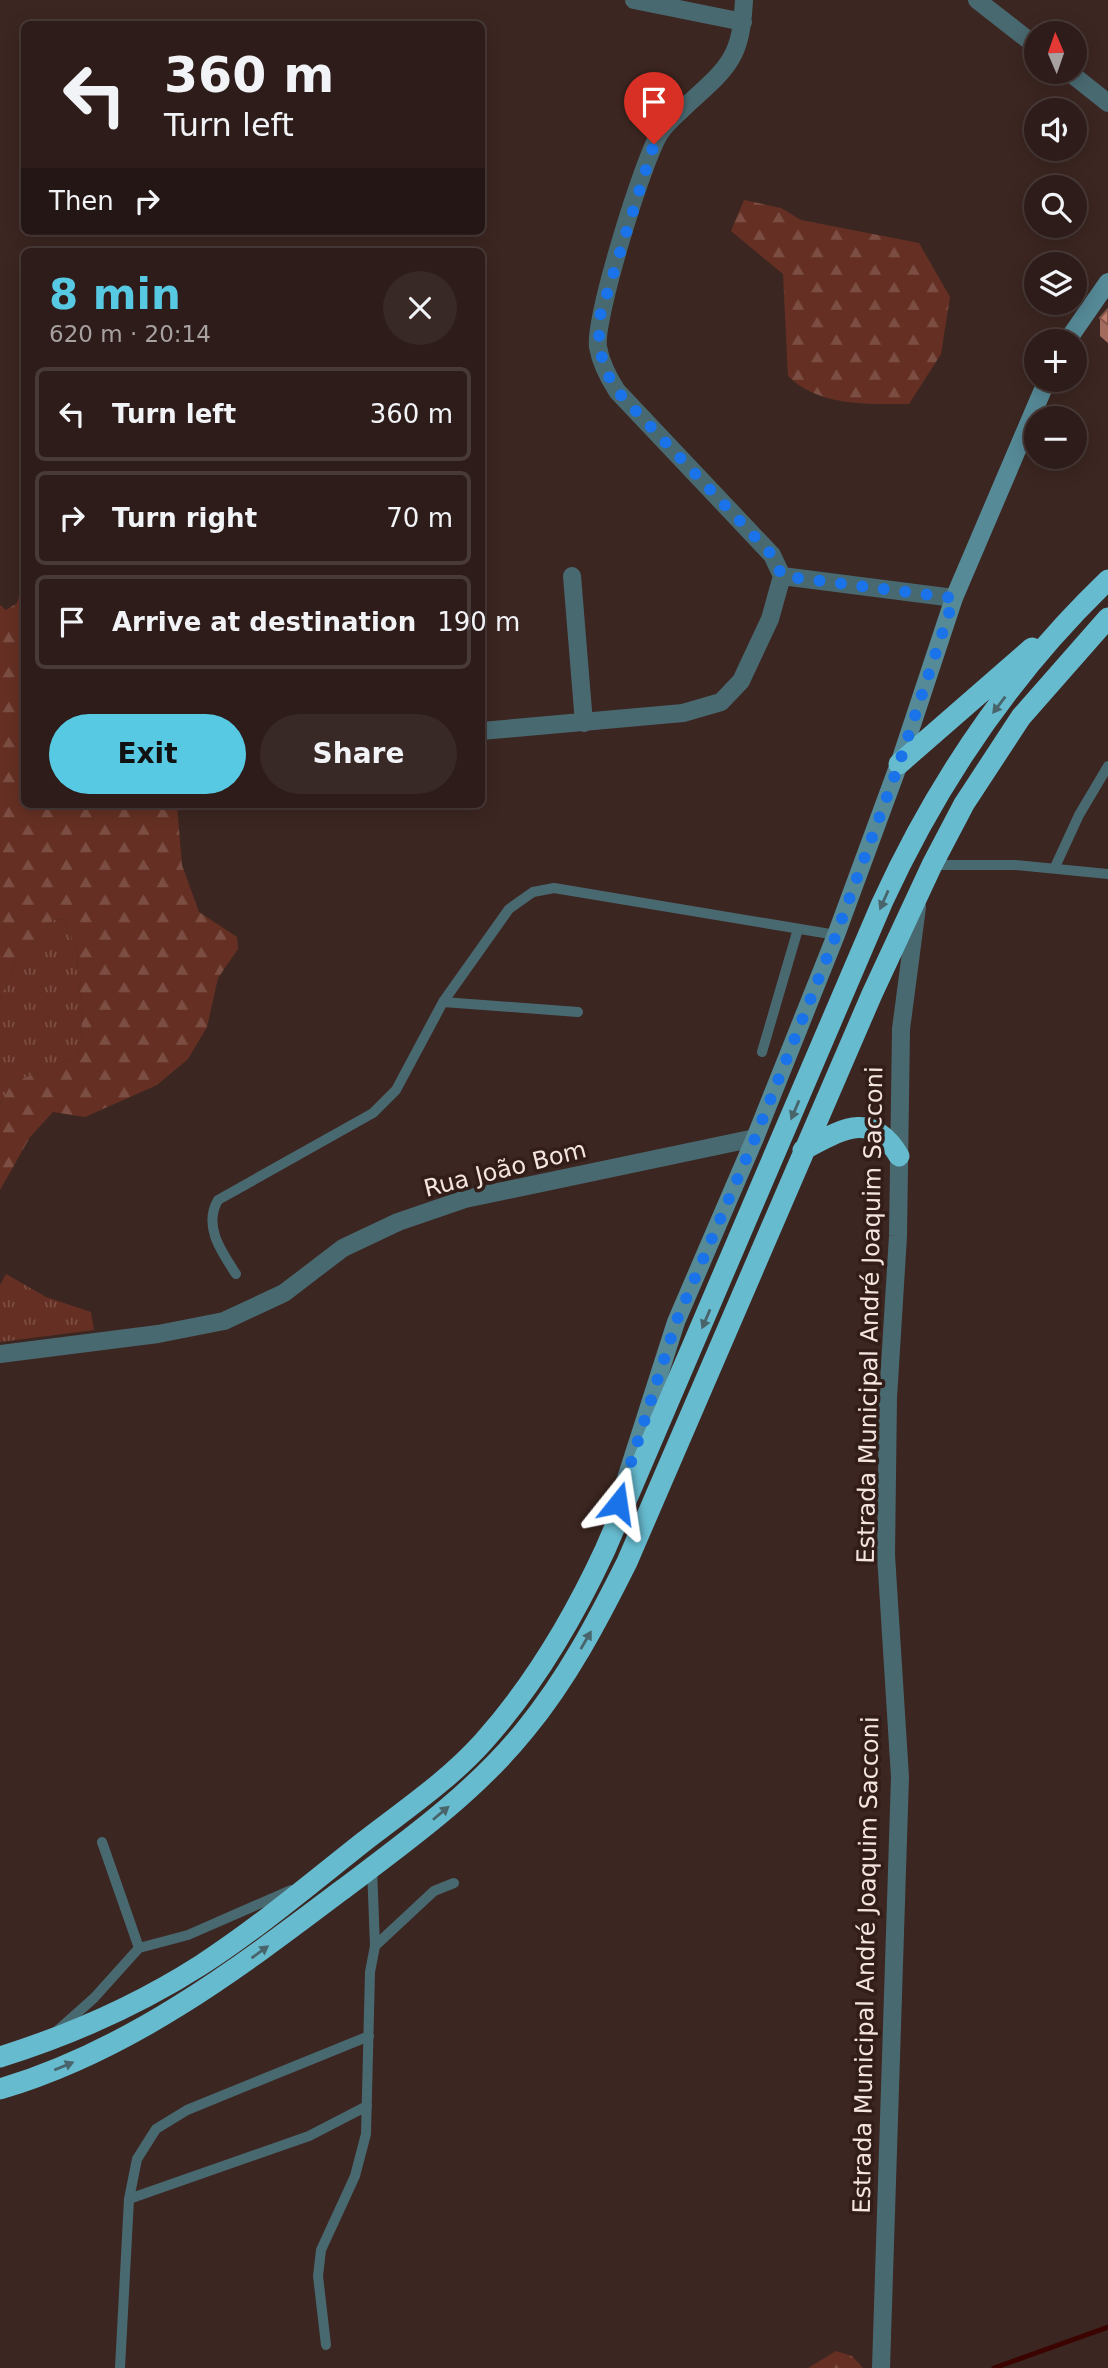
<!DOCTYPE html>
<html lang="en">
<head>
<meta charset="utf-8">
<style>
  body { margin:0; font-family:"DejaVu Sans",sans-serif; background:#392926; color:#f1f3f6; height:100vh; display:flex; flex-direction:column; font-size:26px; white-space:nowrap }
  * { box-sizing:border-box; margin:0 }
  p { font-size:23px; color:#a7a1a2 }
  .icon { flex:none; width:38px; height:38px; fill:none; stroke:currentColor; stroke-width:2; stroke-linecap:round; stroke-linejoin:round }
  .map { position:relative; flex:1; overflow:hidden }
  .sheet { position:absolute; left:21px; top:248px; width:464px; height:560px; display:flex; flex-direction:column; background:#2d1c19; border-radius:10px; box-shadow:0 4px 18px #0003,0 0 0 2px #483a38 }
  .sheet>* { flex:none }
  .hud { position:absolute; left:21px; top:21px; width:464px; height:214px; border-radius:10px; box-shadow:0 4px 18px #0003,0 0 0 2px #483a38; background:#2d1c19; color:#f1f3f6; overflow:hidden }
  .needle { width:46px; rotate:358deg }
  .tools { position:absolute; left:1024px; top:21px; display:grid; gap:14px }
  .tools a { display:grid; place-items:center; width:63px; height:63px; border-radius:50%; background:#2d1c19; box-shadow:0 4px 18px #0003,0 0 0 2px #483a38; font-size:35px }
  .pin { position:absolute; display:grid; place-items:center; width:60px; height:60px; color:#fff; margin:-72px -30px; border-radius:50% 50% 50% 0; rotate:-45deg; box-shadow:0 0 7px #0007 }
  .pin .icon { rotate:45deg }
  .me { position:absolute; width:77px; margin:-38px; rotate:15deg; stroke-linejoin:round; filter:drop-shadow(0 0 5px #0008) }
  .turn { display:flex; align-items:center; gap:24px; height:147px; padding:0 28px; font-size:32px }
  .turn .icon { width:91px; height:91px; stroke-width:2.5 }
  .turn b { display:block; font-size:49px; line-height:60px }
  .then { display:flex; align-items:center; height:66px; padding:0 28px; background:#0003; gap:14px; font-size:26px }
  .round { display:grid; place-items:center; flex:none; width:74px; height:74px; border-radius:37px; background:#392926 }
  .head { display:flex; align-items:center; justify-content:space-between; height:119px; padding:0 28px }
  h1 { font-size:42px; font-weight:700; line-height:52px; color:#58c9e3 }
  .button { display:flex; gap:14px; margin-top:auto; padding:14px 28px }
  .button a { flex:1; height:80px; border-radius:42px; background:#58c9e3; color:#111; font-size:28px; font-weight:700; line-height:80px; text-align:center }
  .button a+a { background:#392926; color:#f1f3f6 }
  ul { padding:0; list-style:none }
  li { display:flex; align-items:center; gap:21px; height:94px; margin:0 14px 10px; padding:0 14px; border:4px solid #483a38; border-radius:10px }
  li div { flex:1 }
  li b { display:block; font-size:26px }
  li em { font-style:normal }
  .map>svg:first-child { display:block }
  .grass { fill:url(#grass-tufts) }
  .forest { fill:url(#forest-firs) }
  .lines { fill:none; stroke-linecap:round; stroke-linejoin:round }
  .stream { stroke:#3b0400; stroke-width:5 }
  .lane { stroke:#496971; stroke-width:10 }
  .street { stroke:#496971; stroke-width:18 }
  .secondary { stroke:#568a97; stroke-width:18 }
  .highway { stroke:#66bbcf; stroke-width:21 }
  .wall { fill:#a46c5e }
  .building { fill:#bf7d6d; stroke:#86584c; stroke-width:2 }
  .oneway { fill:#49646a }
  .route { stroke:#1a73e8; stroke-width:12; stroke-dasharray:0 21.6 }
  .labels { text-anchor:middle; stroke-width:7; stroke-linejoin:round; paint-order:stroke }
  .street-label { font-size:24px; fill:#f4e5e1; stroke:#321d18 }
</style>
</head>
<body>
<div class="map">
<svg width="1108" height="2368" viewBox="0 0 1108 2368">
  <defs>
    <pattern id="grass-tufts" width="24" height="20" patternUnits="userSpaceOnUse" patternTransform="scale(1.75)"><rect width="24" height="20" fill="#653023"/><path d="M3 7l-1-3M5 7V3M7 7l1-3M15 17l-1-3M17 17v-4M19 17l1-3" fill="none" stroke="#7c4e43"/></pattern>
    <pattern id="forest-firs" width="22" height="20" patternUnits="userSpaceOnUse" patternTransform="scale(1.75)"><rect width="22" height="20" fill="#653023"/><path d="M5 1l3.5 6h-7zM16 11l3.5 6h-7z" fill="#7c4e43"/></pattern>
  </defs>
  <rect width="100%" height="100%" fill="#3c2621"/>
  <path class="grass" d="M63 919 78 954 77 976 82 1004 81 1045 76 1057 12 1083 0 1104V1000L18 957 53 920Z
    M6 1274 46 1297 91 1312 94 1330 0 1342V1285Z"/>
  <path class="forest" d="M744 200 781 208 801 220 919 243 950 297 941 354 909 404C869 404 819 407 788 376L783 274 731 231Z
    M24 578V805H177L182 865 199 912 237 937 238 949 218 978 207 1027 188 1059 157 1085 85 1117 53 1112 30 1137 0 1190V1104L12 1083 76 1057 81 1045 82 1004 77 976 78 954 63 919 53 920 18 957 0 1000V605L6 610 17 603Z
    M836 2351 852 2356 863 2368H808Z"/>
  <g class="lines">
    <path class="stream" d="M994 2368 1108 2327"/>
    <path class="lane" d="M933 865H1015L1108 874
      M1055 867 1079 815 1108 766
      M443 1002 578 1012
      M762 1052 798 929
      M236 1274C221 1251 203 1226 218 1200L373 1113 396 1090 443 1002 509 909 533 892 554 888 836 935
      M102 1842 139 1948
      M375 1946 434 1891 454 1883
      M58 2030 94 1998 139 1948 188 1935 291 1890
      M129 2199 309 2136 367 2106
      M326 2345 318 2276 321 2250 355 2176 366 2134 370 1972 375 1946 372 1868
      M120 2368 129 2199 137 2159 156 2129 187 2110 369 2036"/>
    <path class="street" d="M634 0 743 22
      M977 0 1036 46
      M1069 72 1108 103
      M572 576 584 723
      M782 576 954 598
      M481 731 683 713 721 702 741 681 770 619 782 576 772 555 617 391C608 377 601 364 598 347 594 319 643 159 660 133 667 122 680 112 689 103 730 66 741 57 744 0
      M0 1354 158 1334 224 1321 284 1293 343 1248 398 1222 465 1199 755 1138
      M881 2368 900 1777 886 1555 888 1398 898 1236 901 1029 917 907"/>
    <path class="secondary" d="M1067 341 1108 282
      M621 1494 676 1322 755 1138 836 935 899 764 954 598 1047 380"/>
    <path class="highway" d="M899 764 1032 648
      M803 1150C841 1130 871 1109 899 1156
      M0 2057C70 2035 140 2004 201 1965 258 1928 309 1885 362 1843 403 1811 448 1781 483 1742 534 1685 573 1619 605 1550L882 903C937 783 1012 672 1108 580
      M0 2089C129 2051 236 1970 342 1890 407 1841 474 1793 525 1730 567 1679 598 1620 627 1562L872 994 932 865 964 804 1021 717 1108 618"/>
  </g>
  <path class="wall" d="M1108 309V343L1100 336V318Z"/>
  <path class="building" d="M1108 309V325L1100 318Z"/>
  <defs><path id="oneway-solid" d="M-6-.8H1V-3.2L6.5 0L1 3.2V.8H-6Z" transform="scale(1.75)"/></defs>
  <g class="oneway">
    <use href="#oneway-solid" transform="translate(999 705) rotate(127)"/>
    <use href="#oneway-solid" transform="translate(884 900) rotate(114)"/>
    <use href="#oneway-solid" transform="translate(795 1110) rotate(113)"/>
    <use href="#oneway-solid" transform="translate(706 1319) rotate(113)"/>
    <use href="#oneway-solid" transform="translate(586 1640) rotate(-60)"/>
    <use href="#oneway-solid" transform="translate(441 1813) rotate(-40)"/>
    <use href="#oneway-solid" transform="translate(260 1952) rotate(-36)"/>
    <use href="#oneway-solid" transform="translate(64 2066) rotate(-22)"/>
  </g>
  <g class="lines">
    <path class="route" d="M618 1503 676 1322 755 1138 836 935 899 764 954 598 782 576 772 555 617 391C601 365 597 346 600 316L654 144"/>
  </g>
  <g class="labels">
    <g class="street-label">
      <text transform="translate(505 1169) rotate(-14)" y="8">Rua João Bom</text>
      <text transform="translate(870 1315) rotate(-89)" y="8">Estrada Municipal André Joaquim Sacconi</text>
      <text transform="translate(866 1965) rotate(-89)" y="8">Estrada Municipal André Joaquim Sacconi</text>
    </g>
  </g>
</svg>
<div class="tools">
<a><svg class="needle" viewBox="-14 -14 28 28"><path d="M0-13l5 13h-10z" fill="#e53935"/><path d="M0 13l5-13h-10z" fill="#a7a1a2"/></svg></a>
<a><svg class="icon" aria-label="sound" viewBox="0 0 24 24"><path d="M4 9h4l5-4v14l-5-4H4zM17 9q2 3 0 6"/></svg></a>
<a><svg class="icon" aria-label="search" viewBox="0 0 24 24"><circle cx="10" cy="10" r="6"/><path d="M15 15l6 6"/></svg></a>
<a><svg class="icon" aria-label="layers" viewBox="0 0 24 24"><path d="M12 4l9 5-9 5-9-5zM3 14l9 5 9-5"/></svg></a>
<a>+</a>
<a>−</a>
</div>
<div class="pin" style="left:654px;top:144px;background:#d93025"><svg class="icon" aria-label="arrive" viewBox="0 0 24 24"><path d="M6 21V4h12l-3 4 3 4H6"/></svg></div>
<svg class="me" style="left:618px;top:1503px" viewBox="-20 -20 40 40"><path d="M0-17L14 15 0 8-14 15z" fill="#1a73e8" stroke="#fff" stroke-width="4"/></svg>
<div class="hud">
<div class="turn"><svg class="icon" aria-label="left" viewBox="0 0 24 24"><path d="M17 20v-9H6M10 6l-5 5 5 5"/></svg><div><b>360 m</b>Turn left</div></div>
<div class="then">Then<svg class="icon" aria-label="right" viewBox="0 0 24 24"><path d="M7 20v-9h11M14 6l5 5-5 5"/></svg></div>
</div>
<section class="sheet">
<div class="head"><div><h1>8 min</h1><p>620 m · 20:14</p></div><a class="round"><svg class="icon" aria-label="close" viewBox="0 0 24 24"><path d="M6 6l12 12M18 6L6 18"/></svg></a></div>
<ul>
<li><svg class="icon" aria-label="left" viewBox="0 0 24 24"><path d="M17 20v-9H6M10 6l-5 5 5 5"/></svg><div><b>Turn left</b></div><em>360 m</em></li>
<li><svg class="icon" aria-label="right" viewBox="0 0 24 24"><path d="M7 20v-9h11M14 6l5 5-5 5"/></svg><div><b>Turn right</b></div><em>70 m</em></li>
<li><svg class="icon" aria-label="arrive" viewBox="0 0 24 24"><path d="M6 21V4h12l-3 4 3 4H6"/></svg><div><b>Arrive at destination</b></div><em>190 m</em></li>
</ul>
<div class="button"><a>Exit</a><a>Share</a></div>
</section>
</div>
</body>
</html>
